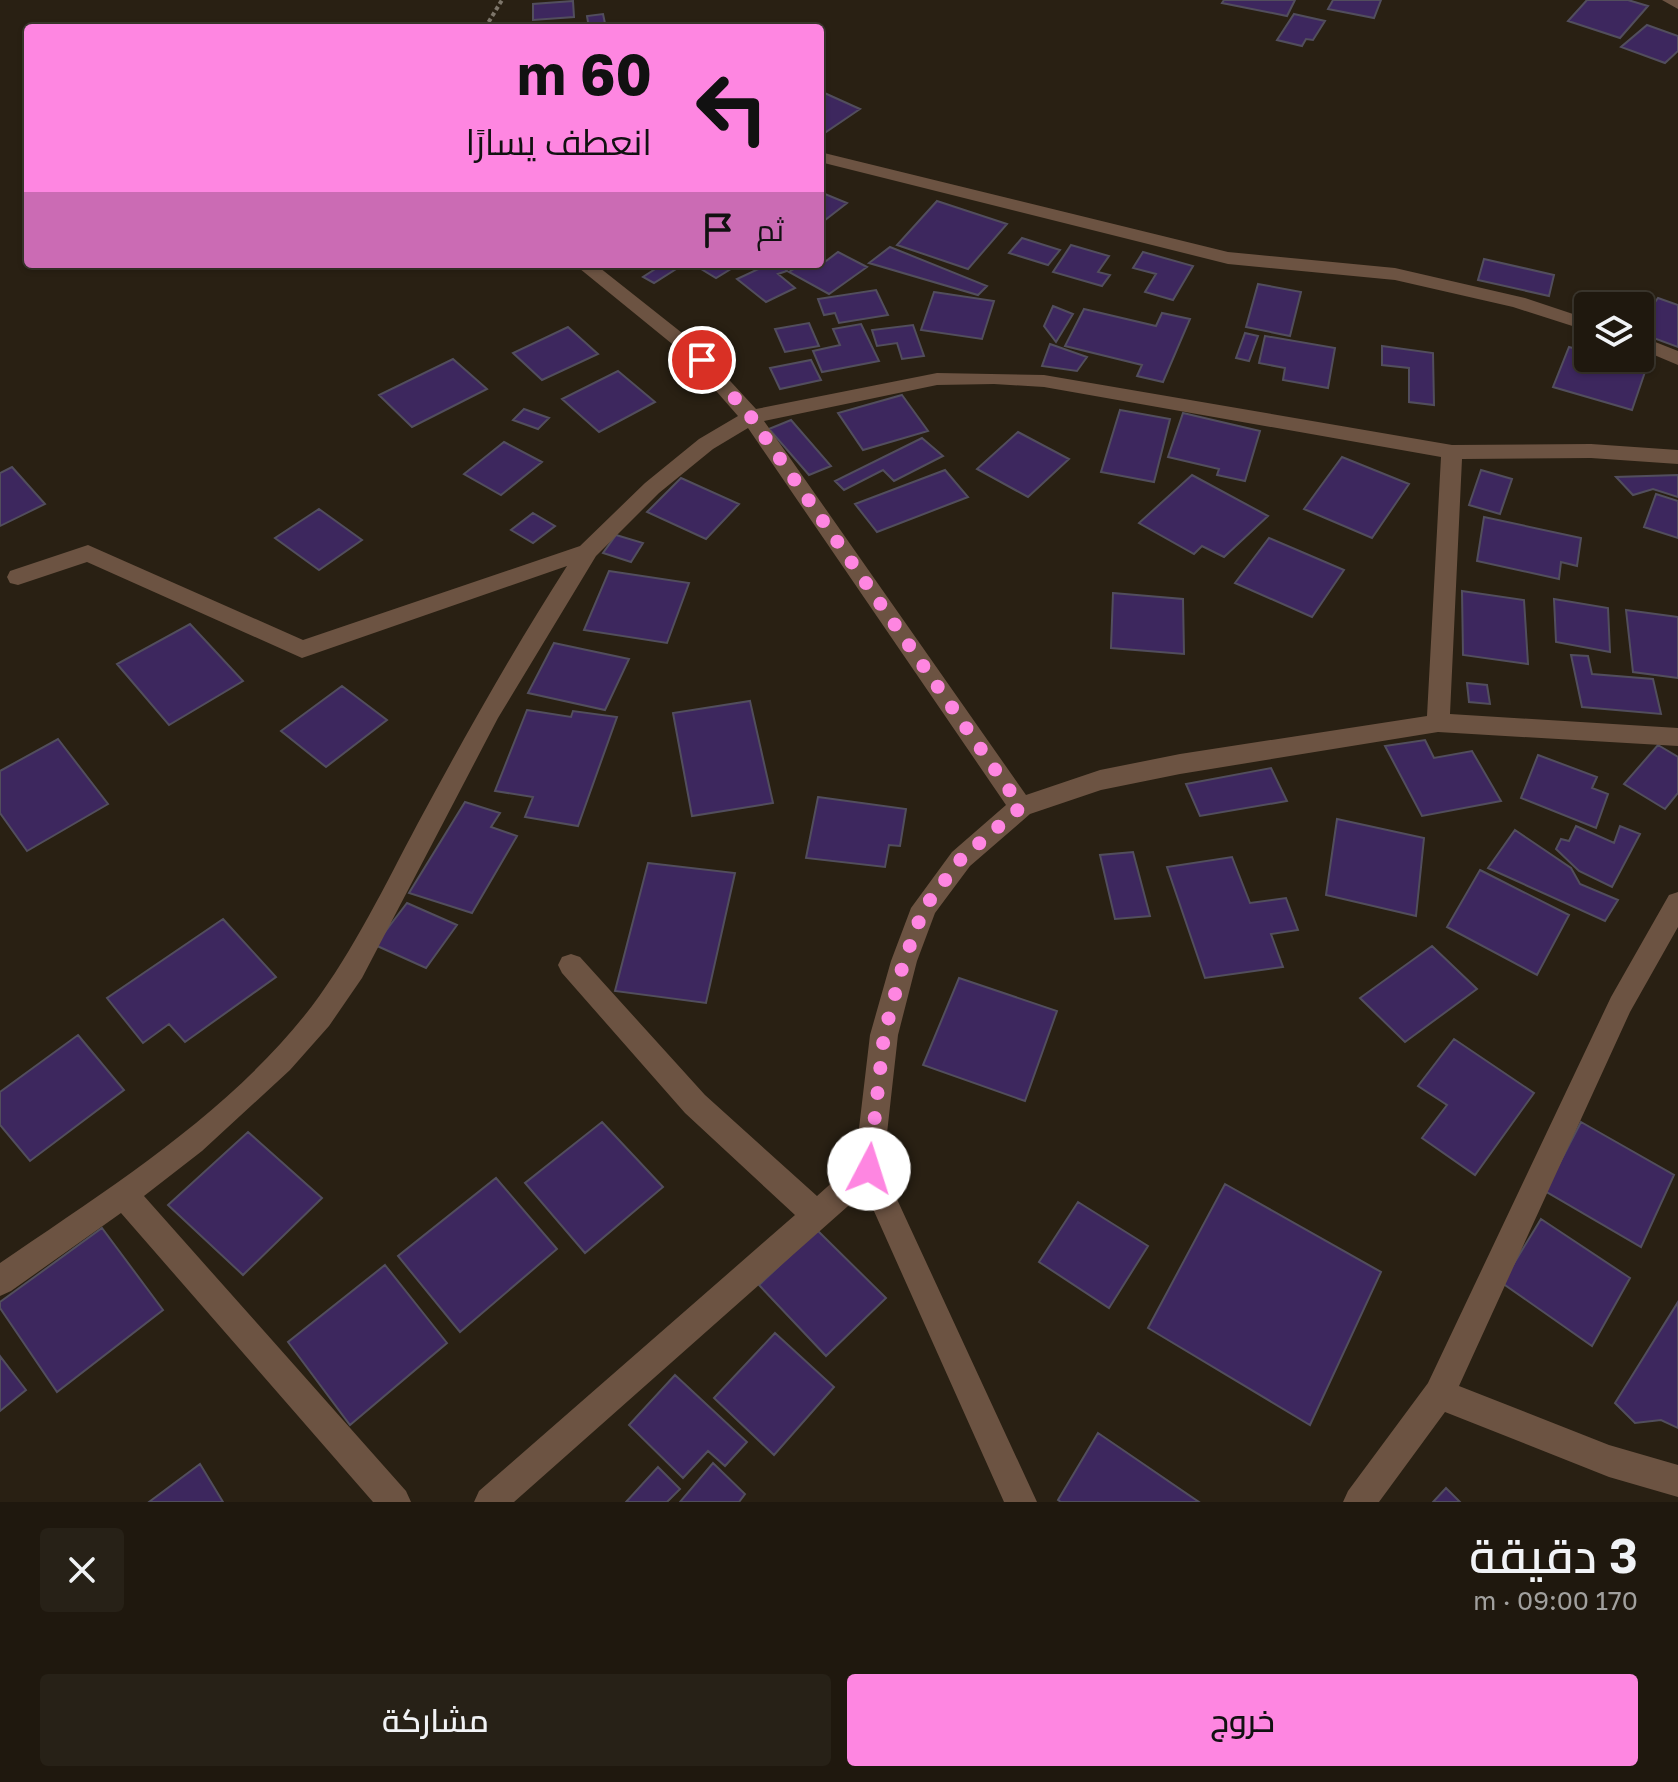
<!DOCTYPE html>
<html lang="ar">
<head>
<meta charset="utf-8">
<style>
  body { margin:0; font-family:"Golos Text",Cairo,sans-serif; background:#272117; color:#f1f3f6; direction:rtl; height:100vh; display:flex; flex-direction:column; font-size:30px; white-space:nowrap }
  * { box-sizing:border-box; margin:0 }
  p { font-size:26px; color:#a1a09e }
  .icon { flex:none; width:44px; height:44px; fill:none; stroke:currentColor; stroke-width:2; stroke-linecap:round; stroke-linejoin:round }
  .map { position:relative; height:1502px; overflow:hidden; direction:ltr }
  .sheet { display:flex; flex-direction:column; background:#1f180e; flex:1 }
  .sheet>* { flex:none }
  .guide { position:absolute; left:24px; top:24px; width:800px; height:244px; border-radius:8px; box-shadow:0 2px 6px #0004,0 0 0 2px #3c372e; direction:rtl; background:#fe86e1; color:#111; overflow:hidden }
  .buttons { position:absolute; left:1574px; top:292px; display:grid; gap:16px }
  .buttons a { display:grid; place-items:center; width:80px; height:80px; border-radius:8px; background:#1f180e; box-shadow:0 2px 6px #0004,0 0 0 2px #3c372e; font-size:40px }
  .pin { position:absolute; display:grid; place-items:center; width:68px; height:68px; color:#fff; margin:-34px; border:4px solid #fff; border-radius:50%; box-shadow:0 2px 8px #0007 }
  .me { position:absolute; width:88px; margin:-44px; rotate:5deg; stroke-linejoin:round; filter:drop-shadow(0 0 6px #0008) }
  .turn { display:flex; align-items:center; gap:28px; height:168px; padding:0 40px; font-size:36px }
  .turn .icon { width:104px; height:104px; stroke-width:2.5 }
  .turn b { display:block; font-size:56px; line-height:68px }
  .then { display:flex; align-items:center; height:76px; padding:0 40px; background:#0003; gap:16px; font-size:30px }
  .round { display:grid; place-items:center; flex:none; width:84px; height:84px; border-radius:8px; background:#272117 }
  .summary { display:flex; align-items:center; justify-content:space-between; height:136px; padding:0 40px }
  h1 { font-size:48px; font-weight:600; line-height:60px }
  .action { display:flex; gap:16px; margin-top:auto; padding:16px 40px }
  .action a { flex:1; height:92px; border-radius:8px; background:#fe86e1; color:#111; font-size:32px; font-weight:600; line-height:92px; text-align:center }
  .action a+a { background:#272117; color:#f1f3f6 }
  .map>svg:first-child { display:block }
  .building { fill:#3d275e; stroke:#524e5d; stroke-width:2 }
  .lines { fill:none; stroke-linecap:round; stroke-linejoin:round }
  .path { stroke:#7d756a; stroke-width:4; stroke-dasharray:4 3; stroke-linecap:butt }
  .minor { fill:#6c5342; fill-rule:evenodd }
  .route { stroke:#fe86e1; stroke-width:14; stroke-dasharray:0 25.2 }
</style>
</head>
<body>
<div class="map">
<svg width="1678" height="1502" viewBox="0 0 1678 1502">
  <rect width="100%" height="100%" fill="#292013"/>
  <path class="building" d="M1224 0H1295L1287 16 1222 3Z
    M1333 0H1381L1374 18 1328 9Z
    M1587 0H1628L1648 6 1620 38 1568 21Z
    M573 1 574 17 533 20V4Z
    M603 14 606 28H589L587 16Z
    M1294 14 1325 21 1313 40 1306 39 1302 46 1277 40Z
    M1647 25 1678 36V51L1665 63 1621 47Z
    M820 91 860 109 820 136Z
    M820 192 847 203 820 224Z
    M937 201 1007 224 968 269 897 245Z
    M1022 238 1060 250 1048 265 1009 253Z
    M1071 245 1109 256 1098 272 1110 275 1102 286 1053 272Z
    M890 247 987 286 978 295 869 263Z
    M838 252 867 267 829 294 789 272 802 264H820V258L826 261Z
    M1143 252 1193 266 1173 300 1145 292 1156 274 1133 268Z
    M1484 259 1554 275 1549 296 1478 280Z
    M663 264H684L654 283 643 277Z
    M693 264H739L716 278Z
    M769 264H778L787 271 778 274 795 288 766 302 737 279Z
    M1258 284 1301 292 1290 336 1246 327Z
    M876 290 888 315 839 323 835 313 824 315 818 299Z
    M934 292 994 301 982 339 921 330Z
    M1658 298 1678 305V347L1640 333V323Z
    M1053 306 1073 314 1056 342 1044 326Z
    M1084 309 1156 326 1162 313 1190 319 1163 382 1137 376 1142 365 1065 346Z
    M809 323 819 346 785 352 775 329Z
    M861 324 879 361 822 372 813 351 840 345 833 329Z
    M913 325 924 356 902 359 897 343 877 346 872 330Z
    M568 327 598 354 542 380 513 353Z
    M1245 333 1258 336 1249 361 1236 358Z
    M1265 336 1335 348 1328 388 1283 380 1285 368 1259 363Z
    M1050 344 1087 357 1077 371 1042 366Z
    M1382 346 1433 353 1434 405 1409 402V368L1382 365Z
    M1569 347 1588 352V358H1608L1646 369 1632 410 1553 387Z
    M453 359 487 389 412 427 379 395Z
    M811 360 821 380 780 389 770 368Z
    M618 371 655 402 599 432 562 399Z
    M902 395 928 431 863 450 838 413Z
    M524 409 549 418 538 429 513 420Z
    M1120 410 1170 419 1154 482 1101 472Z
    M1183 413 1260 431 1245 481 1217 475 1219 469 1168 457Z
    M791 420 831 466 809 475 769 429Z
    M1018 432 1069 459 1028 497 977 469Z
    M922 438 943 456 894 481 883 470 844 490 835 481Z
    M504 442 542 462 501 495 464 474Z
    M1342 457 1409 484 1372 538 1304 509Z
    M12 467 45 504 0 526V473Z
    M945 470 968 497 877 532 855 504Z
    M1481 470 1512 479 1500 514 1469 505Z
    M1192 475 1268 516 1224 557 1202 546 1194 554 1139 523Z
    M1678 475V497L1653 489 1633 495 1616 477Z
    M681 478 739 504 706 539 647 512Z
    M1656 494 1678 501V538L1644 527Z
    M319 509 362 540 319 570 275 538Z
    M533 513 555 526 533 543 511 530Z
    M1484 517 1581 538 1577 566 1561 562 1559 579 1477 561Z
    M616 535 643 543 631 562 603 553Z
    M1269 538 1344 570 1312 617 1235 583Z
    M609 571 689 583 667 643 584 630Z
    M1462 591 1524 600 1528 664 1463 655Z
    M1113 593 1183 599 1184 654 1111 648Z
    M1554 599 1608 608 1610 652 1556 642Z
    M1626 610 1678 617V678L1633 672Z
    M190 624 243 681 169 725 117 664Z
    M554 643 629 659 605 710 528 693Z
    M1571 655 1588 656 1592 674 1653 679 1661 714 1582 707Z
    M1467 683 1487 685 1490 704 1469 702Z
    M342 686 387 720 326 767 281 731Z
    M750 701 773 803 692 816 673 713Z
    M527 710 571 717 573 711 617 717 578 826 525 817 533 797 495 791Z
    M58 739 108 804 27 851 0 813V771Z
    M1425 740 1434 758 1472 751 1501 801 1422 816 1385 746Z
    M1658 745 1678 757V793L1665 809 1624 784Z
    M1538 755 1597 777 1592 788 1608 794 1596 828 1521 798Z
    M1271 768 1287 801 1200 816 1186 784Z
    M818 797 906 809 900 846 889 845 885 867 806 858Z
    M465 802 500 813 491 827 517 836 472 913 409 893Z
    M1337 819 1424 838 1416 916 1326 895Z
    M1576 826 1614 843 1620 826 1640 834 1612 887 1579 871 1556 849 1561 839 1569 841Z
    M1515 830 1571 868 1580 884 1618 900 1605 921 1488 868Z
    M1133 852 1150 916 1115 919 1100 855Z
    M1232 857 1250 903 1286 898 1298 930 1271 934 1283 967 1205 978 1167 867Z
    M648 863 735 873 706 1003 615 991Z
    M1480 870 1569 915 1537 975 1447 927Z
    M407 903 457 925 426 968 375 945Z
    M223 919 276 977 185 1042 169 1024 143 1043 107 998Z
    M1432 946 1477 989 1405 1042 1360 998Z
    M959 978 1057 1011 1025 1101 923 1065Z
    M78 1035 124 1090 30 1161 0 1125V1092Z
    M1454 1039 1534 1093 1475 1175 1422 1138 1447 1105 1418 1086Z
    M602 1122 663 1187 585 1253 525 1183Z
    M1581 1122 1674 1175 1641 1247 1545 1191Z
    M248 1132 322 1198 243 1275 168 1205Z
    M496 1178 557 1249 460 1332 398 1256Z
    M1225 1184 1381 1272 1310 1425 1148 1328Z
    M1078 1202 1148 1246 1109 1308 1039 1262Z
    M1541 1219 1630 1278 1592 1346 1502 1283Z
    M102 1228 163 1310 57 1392 0 1308V1302Z
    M817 1230 886 1298 826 1356 759 1285Z
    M385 1265 447 1343 350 1425 288 1342Z
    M1678 1302V1428L1661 1420 1635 1423 1615 1403Z
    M775 1333 834 1387 774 1455 714 1398Z
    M0 1356 26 1390 0 1411Z
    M675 1375 747 1442 725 1466 708 1451 683 1478 629 1425Z
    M1098 1433 1199 1502H1061L1058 1500Z
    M713 1463 745 1494 739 1502H680Z
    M200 1464 223 1502H149Z
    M658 1467 680 1489 667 1502H626Z
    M1446 1488 1460 1502H1433Z"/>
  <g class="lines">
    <path class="path" d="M485 28 502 0"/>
    <path class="minor" d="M1662 0H1678V9Z
      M820 152 1228 252 1395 268 1525 298 1588 319V331L1513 307 1395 280 1228 264 820 162Z
      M574 264H595L696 344 756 409 937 373 1044 375 1452 445 1591 444 1678 450V464L1591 458 1462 459 1450 714 1678 728V746L1438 732 1180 774 1101 790 1030 814 970 866 935 913 917 961 898 1035 883 1169 1037 1502H1004L865 1191 514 1502H474L479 1491 795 1215 685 1113 562 973 558 965 562 957 571 954 580 957 705 1095 817 1196 855 1162 870 1035 891 961 911 908 952 852 1006 805 748 428 713 449 659 493 596 556 498 718 362 978 329 1026 290 1070 202 1151 144 1196 406 1491 411 1502H373L121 1213 11 1291 0 1296V1263C109 1188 230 1113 312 1006 354 950 385 885 418 823 465 736 513 650 567 566L302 658 87 562 18 585 10 583 7 577 10 571 88 545 303 640 580 546 645 483 699 439 738 416 682 352ZM994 384 1044 387 1441 457 1427 716 1180 754 1100 770 1026 795 764 421 937 385Z
      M1640 336 1678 351V365L1640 349Z
      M1678 892V927L1630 1012 1459 1386 1609 1445 1678 1465V1497L1609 1477 1445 1412 1379 1502H1343L1348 1491 1428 1383 1611 997 1669 895Z"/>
  </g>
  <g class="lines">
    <path class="route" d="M702 360 751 417 1021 807 961 859 924 908 904 961 884 1035 869 1169"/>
  </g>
</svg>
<div class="buttons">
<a><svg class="icon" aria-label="layers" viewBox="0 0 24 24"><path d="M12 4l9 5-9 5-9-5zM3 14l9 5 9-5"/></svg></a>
</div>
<div class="pin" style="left:702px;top:360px;background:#d93025"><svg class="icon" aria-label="arrive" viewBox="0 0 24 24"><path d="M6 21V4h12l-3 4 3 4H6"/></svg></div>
<svg class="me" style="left:869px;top:1169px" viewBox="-20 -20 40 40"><circle r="19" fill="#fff"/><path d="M0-13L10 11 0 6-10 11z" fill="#fe86e1"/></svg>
<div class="guide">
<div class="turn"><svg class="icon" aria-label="left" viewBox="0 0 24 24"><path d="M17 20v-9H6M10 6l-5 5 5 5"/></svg><div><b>60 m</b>انعطف يسارًا</div></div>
<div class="then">ثم<svg class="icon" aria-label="arrive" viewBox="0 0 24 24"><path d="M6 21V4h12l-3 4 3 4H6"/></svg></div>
</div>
</div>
<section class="sheet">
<div class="summary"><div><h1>3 دقيقة</h1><p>170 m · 09:00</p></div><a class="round"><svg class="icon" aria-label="close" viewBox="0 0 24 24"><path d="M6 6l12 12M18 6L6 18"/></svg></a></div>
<div class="action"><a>خروج</a><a>مشاركة</a></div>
</section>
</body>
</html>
